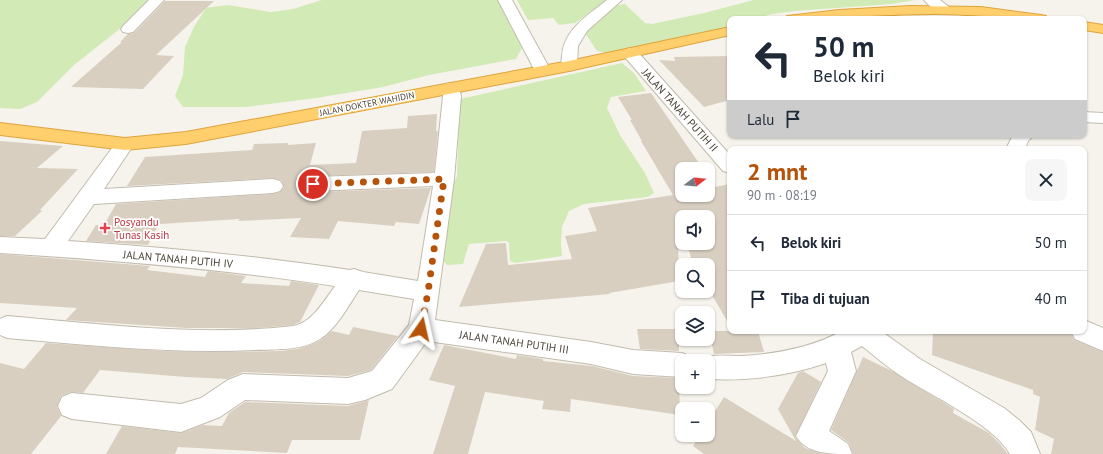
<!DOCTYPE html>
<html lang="id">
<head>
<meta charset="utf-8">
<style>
  body { margin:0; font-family:"PT Sans",sans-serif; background:#f6f6f7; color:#1f2937; height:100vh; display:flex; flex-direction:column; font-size:15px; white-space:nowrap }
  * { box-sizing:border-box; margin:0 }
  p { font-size:13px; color:#747a83 }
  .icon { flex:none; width:22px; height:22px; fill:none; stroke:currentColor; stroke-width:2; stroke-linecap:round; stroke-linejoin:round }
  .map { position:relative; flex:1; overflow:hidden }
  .side { position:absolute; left:727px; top:146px; width:360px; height:188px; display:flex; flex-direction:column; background:#fff; border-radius:8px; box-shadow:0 1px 3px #0004 }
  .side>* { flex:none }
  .guide { position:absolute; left:727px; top:16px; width:360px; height:122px; border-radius:8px; box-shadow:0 1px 3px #0004; background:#fff; color:#1f2937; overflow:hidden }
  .needle { width:26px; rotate:74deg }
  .buttons { position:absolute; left:675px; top:162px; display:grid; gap:8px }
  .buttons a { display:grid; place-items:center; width:40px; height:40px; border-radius:8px; background:#fff; box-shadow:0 1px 3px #0004; font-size:20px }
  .pin { position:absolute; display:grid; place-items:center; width:34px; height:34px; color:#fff; margin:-17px; border:2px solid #fff; border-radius:50%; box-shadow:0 1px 4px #0007 }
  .me { position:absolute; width:44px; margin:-22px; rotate:11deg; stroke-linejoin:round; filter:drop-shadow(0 0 3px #0008) }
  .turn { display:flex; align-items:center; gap:14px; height:84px; padding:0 20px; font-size:18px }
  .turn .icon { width:52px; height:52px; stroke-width:2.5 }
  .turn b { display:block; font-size:28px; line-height:34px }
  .then { display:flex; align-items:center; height:38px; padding:0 20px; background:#0003; gap:8px; font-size:15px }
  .round { display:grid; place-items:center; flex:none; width:42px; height:42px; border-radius:8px; background:#f6f6f7 }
  .head { display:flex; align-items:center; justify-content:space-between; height:68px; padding:0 20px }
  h1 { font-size:24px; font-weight:800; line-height:30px; color:#b45309 }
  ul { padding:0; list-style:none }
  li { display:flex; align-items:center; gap:12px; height:56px; padding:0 20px; border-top:1px solid #e0e1e3 }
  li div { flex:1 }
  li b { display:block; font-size:15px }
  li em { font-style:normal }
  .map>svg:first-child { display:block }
  .green { fill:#d2eab5 }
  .building { fill:#d8cfc1 }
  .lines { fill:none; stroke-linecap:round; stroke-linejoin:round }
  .minor-casing { stroke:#c2bbae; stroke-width:2 }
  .highway-casing { stroke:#e0a43c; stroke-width:2 }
  .minor { fill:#fff; fill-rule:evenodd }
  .highway { fill:#ffcf6e; fill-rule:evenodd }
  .route { stroke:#b45309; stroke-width:7; stroke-dasharray:0 12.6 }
  .health-dot { fill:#e0444e; stroke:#fff; stroke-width:1.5 }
  .labels { text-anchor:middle; stroke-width:3.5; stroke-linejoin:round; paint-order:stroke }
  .far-street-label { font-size:9px; fill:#4b4439; stroke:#fff }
  .street-label { font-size:11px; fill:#4b4439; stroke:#fff }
  .health-label { font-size:11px; fill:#be3a42; stroke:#fff; text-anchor:start }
</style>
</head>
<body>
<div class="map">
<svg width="1103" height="454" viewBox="0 0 1103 454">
  <rect width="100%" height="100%" fill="#f6f3ec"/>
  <path class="green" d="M0 0H152L131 20 74 65 37 102 20 109 0 108Z
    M322 0H500L523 46 516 59 429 75 383 87 316 98 246 107H183L175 96 183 75 185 47 194 27 206 8 228 5 271 12 293 9Z
    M517 0H607L575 23 559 25 553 18 528 20Z
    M754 0H915L892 4 795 11 772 14 755 19H730V26L641 50 611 54 597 51 585 33C598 19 605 6 625 4L645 23 652 24 704 13Z
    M622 63 634 73 646 91 611 97 607 108 620 135 645 173 654 193 648 197 584 204 569 211 562 227 561 243 562 256 516 263 510 261 509 243 506 241 469 244 463 264 447 265 443 260 453 185 457 176 460 99Z"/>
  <path class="building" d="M165 1H214L156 55 174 56 143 89 71 87 122 42H120L128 34 134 33Z
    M730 56V100L704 107 659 60 675 61 674 57Z
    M651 93 703 169H682V195H708V177L715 187 730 184V326L708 288V265H693L687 243H708V217H682V239H678L679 281 609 293 610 294 459 307 486 244 506 243 508 265 572 259 565 236 597 231 588 208 673 195 641 141H642L630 120H632L618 97Z
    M437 114 436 131H438L434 172 313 176 306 178 302 183 305 190 313 192 431 188 419 224 396 222 394 226 338 221 329 239 290 237 301 218 238 221 240 219 159 224 148 245 86 241 96 225H104L116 204 273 194 280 192 284 187 281 180 273 178 127 186 145 157 252 150 254 144 288 143V145L316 143 310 165 356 163 362 131 407 128 408 116Z
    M0 141 63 146 37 168 78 169 40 210 42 211 15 236H0Z
    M0 254 150 266 147 270 205 277 208 271 246 276 241 283 289 286 291 281 319 285 300 322 293 325 257 328H186L66 320 77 308 0 303Z
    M353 327 398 336 371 370 348 376 243 372 227 379 186 377 100 370 83 393 71 392 61 396 57 407 61 416 31 454H0V363L24 369 46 343 162 351 224 352 280 351 297 349 313 344 321 340 332 331 349 335Z
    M637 329H679V351L640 349Z
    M709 331H758L764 352 714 354Z
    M933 331H1070L1074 340 1103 352V454H1051L1054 439 1035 430 1040 397 1033 394V390L932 355Z
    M444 345 516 359 517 355 543 359V361L592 366 633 376 679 378 680 415 571 399 570 412 542 409 544 401 485 392 468 454H433L455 386 429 380Z
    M863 357 892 371 954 409 953 413 989 433 1000 444 1008 454H853L849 443 831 430Z
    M803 371 821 382 795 437 805 448 824 454H704L693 446 700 435H708V422L724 397 796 441 778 409 798 373Z
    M369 400 360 440H292L287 453 178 447 175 454H106L122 426 181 433 203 425 222 426 229 413 245 402 348 406Z"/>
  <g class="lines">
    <g class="minor-casing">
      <path id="minor" d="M149 0H164L133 32 128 33 123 32 121 29 123 26Z
        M498 0H512L551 71 549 74 543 76 537 74 535 71Z
        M607 0H622L587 31 578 46 577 66 575 69 569 71 563 69C561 65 561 62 562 57 563 30 587 16 607 0Z
        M924 0H940L953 10 951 13C942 15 930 8 924 0Z
        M630 48 636 50 730 155V173L723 171 624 56 622 53 624 50Z
        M451 83 457 84 459 88 461 96 454 179 435 320 591 342 633 350 682 353 692 357 694 361H682V377L633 374 591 364 427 341 392 389 365 400 348 404 245 400 220 417 181 432 72 419 62 415 58 406 62 397 72 393 181 404 201 398 228 380 243 374 348 378 372 371 409 325 414 299 359 290C348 306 337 328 320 339 301 351 276 349 255 350 172 354 89 345 7 338L0 335V319L7 316C101 324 198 337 293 326 312 323 324 301 335 286 224 269 112 260 0 253V237L45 239 118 140 125 138 132 140 134 144 104 189 273 179 280 181 283 186 280 191 273 193 94 204 68 241C163 247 257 256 350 270L354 269 363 272 418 281 433 186 313 191 306 189 303 184 306 179 313 177 435 173 443 96V88L445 84Z
        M1084 112 1103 113V123L1084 122Z
        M1013 135H1034L1028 141 1025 149H1009L1007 147Z
        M1084 320 1103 328V351L1075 339 1071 331H1084Z
        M842 331H881L920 359 1004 408 1019 420 1031 432 1040 454H1010C993 424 930 395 901 376 887 367 875 356 862 346L851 352 856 371 829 431 848 444 852 454C829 454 807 454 796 436L828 371 826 363C788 376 749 381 708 379V361H697L698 359C712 354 726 356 741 356 776 354 811 348 842 331Z"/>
    </g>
    <g class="highway-casing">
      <path id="highway" d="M910 6 981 7 1041 15 1046 16 1048 19C1010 19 973 14 935 14 885 14 835 19 785 19L787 16 839 10Z
        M1084 22 1103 25V33L1084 30Z
        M730 27V35L569 71 186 144 125 150 0 135V123L125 138 186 132 569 61Z"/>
    </g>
    <use href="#minor" class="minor"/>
    <use href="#highway" class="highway"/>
  </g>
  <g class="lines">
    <path class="route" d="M313 184 444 179 428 292 421 329"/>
  </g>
  <path class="health-dot" d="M103 222h4v4h4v4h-4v4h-4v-4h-4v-4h4z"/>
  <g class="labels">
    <g class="far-street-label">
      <text transform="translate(367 104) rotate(-11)" y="3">JALAN DOKTER WAHIDIN</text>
    </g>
    <g class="street-label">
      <text transform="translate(680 110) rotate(48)" y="4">JALAN TANAH PUTIH II</text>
      <text transform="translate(178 259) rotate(5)" y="4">JALAN TANAH PUTIH IV</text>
      <text transform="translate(514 342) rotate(8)" y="4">JALAN TANAH PUTIH III</text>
    </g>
    <g class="health-label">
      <text x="114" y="226">Posyandu<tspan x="114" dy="13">Tunas Kasih</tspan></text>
    </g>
  </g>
</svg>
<div class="buttons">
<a><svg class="needle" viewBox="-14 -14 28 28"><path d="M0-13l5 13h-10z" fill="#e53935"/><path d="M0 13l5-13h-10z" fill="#747a83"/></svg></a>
<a><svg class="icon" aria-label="sound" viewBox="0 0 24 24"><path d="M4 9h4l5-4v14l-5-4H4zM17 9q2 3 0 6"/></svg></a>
<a><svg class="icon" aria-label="search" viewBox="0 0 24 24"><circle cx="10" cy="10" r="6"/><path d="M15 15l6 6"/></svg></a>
<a><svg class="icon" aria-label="layers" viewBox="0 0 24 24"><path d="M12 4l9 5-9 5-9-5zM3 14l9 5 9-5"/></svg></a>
<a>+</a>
<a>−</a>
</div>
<div class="pin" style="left:313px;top:184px;background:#d93025"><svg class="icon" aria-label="arrive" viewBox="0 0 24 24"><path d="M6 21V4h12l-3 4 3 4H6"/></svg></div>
<svg class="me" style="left:421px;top:329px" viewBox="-20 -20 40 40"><path d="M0-17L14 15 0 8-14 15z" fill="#b45309" stroke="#fff" stroke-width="4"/></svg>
<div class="guide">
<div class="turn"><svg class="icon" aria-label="left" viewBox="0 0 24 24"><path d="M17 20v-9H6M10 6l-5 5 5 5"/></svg><div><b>50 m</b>Belok kiri</div></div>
<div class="then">Lalu<svg class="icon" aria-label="arrive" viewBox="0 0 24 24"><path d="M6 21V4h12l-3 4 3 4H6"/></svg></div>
</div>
<section class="side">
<div class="head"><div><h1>2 mnt</h1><p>90 m · 08:19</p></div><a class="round"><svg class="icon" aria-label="close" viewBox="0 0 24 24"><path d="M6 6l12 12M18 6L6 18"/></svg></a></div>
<ul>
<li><svg class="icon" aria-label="left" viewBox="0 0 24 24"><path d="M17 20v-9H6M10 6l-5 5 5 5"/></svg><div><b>Belok kiri</b></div><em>50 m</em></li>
<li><svg class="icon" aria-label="arrive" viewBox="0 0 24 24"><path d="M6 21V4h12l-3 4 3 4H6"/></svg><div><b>Tiba di tujuan</b></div><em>40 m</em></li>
</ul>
</section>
</div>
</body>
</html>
